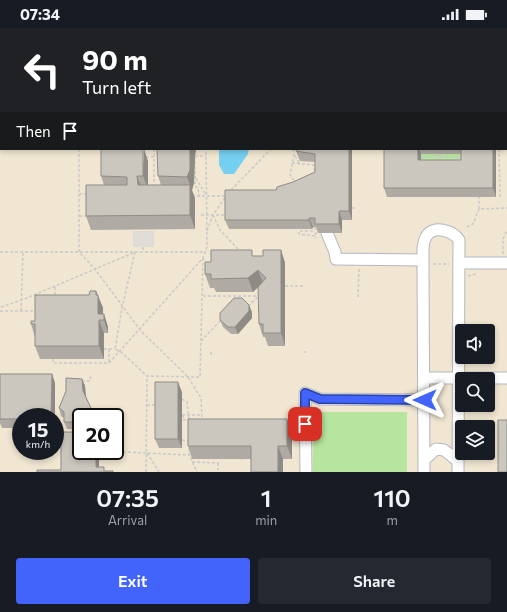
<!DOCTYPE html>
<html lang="en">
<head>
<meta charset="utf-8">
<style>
  body { margin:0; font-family:Commissioner,sans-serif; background:#242831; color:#f1f3f6; height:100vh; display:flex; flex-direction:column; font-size:15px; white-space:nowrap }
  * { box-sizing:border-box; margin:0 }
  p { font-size:13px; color:#9ea1a6 }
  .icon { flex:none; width:22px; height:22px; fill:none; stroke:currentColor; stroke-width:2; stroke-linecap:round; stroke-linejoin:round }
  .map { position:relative; height:444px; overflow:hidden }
  .details { display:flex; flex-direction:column; background:#171b24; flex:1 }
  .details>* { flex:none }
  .top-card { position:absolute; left:0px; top:0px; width:507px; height:122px; box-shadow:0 2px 6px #0003; background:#202124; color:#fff; overflow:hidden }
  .buttons { position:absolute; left:455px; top:296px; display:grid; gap:8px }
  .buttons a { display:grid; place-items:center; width:40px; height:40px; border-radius:4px; background:#171b24; box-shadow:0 2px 6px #0003; font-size:20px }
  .speed { position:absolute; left:12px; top:380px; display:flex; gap:8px; font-size:20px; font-weight:700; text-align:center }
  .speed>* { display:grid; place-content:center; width:52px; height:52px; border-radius:50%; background:#171b24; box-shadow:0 2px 6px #0003; line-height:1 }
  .speed small { font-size:10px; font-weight:400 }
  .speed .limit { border:2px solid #111; border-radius:6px; background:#fff; color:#111 }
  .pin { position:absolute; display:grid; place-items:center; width:34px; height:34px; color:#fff; margin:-17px; border-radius:8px; box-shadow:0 2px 6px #0006 }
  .me { position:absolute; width:44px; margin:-22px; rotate:270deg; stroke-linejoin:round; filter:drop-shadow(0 0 3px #0008) }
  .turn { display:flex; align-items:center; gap:14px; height:84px; padding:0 16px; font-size:18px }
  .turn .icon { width:52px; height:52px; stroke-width:2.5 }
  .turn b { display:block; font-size:28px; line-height:34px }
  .then { display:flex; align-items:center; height:38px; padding:0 16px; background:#0003; gap:8px; font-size:15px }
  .eta { display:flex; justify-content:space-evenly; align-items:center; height:68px; text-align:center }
  .eta b { font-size:24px; font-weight:600; line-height:28px }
  .cta { display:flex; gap:8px; margin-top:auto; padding:8px 16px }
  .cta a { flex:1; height:46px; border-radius:4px; background:#4264fb; color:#fff; font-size:16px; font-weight:600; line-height:46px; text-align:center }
  .cta a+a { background:#242831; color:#f1f3f6 }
  .status { display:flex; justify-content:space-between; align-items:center; height:28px; padding:0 20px; background:#171b24; direction:ltr }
  .status svg { height:11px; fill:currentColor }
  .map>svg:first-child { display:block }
  .education { fill:#f0e6d1; fill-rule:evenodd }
  .green { fill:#b6e59e }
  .plaza { fill:#dfdcd8 }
  .water { fill:#75cff0 }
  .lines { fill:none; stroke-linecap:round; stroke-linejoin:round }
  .minor-casing { stroke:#b4b7c1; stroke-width:13 }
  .path { stroke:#c9c9c9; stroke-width:1.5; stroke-dasharray:3 2; stroke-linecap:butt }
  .minor { stroke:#fff; stroke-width:11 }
  .wall { fill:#afaba4; fill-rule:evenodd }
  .shaded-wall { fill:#8e8b86 }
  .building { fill:#cbc7bf; stroke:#8e8b86 }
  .route-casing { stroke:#2b41a3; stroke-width:10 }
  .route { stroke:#4264fb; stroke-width:7 }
</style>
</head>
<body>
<div class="status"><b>07:34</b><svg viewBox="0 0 49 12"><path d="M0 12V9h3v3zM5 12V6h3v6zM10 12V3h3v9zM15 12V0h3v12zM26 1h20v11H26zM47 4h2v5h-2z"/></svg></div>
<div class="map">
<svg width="507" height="444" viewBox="0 0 507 444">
  <rect width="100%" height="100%" fill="#efe9e1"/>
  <path class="education" d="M0 0H507V444H0ZM1 1H506V121H1ZM462 303H488V329H462ZM462 351H488V377H462ZM21 389H55V423H21ZM81 389H115V423H81ZM462 399H488V425H462Z"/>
  <path class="green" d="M0 0H432L1 1 0 111Z
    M421 126H464V142H421Z
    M313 384H407V444H313Z"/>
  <path class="plaza" d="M133 203H154V219H133Z"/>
  <path class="water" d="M219 121H249L248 126 234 146H224L219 137Z"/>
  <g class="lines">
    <g class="minor-casing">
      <path id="minor" d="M327 205 335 224 336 231 423 232
        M459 235H507
        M425 350H507
        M424 432 436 421 444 422 458 433
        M306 444 305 365 320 371 425 372
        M424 444 423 232C423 225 422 215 426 209 433 196 453 203 459 212L458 444"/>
    </g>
    <path class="path" d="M22 0V1
      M72 0 73 1
      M154 0V1
      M193 0 194 1
      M311 0 312 1
      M371 0V1
      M109 1 111 0
      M271 1 273 0
      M406 1 407 0
      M432 1V0
      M440 1V0
      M449 1V0
      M0 41H1
      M506 74H507
      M506 98H507
      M0 117H1
      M79 121V224L95 241 140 302 188 349 201 370 202 392
      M293 121 294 127 290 147 296 155
      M438 121 437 129 442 126
      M499 121 500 169
      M195 128V158L198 160 199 168
      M195 128H206
      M295 128 299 135
      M146 129H154
      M420 129H460V132
      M437 132H460
      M292 135 314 137 315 145
      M196 150 206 167
      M154 159V121
      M231 162 271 121
      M79 166H87
      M192 168H226
      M479 168V181
      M352 180H357
      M201 187H227
      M213 187 220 202 240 223
      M79 188H86L87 186
      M315 199 316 210
      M467 199 473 196 479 181 507 180
      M207 203 213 187 226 168
      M315 208 299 206V203H315
      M143 219V224
      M0 224H204
      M135 224 122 280 115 321 121 324 147 348
      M503 226V211L507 202
      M433 236H449
      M468 248 476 246
      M285 258H304
      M55 259V269
      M203 268H259
      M358 269 359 241
      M248 278 258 269
      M1 279 22 272 133 225
      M0 283H36
      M21 283 23 224
      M201 313 222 291
      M104 321H115
      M109 321V335
      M211 324V327
      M304 324H306
      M53 331V335H109L203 230 207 219 206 121
      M82 353H90L91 346
      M182 371 187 374 189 392
      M147 377H157
      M182 387H202
      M183 387V392H188
      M182 412 188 413
      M189 420V427L197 444
      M123 424 189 427
      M147 425 159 444
      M242 431V432
      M192 434 219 435
      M218 435V442
      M146 444 147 348 200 349 203 230"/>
    <use href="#minor" class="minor"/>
  </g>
  <path class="wall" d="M507 0V29L506 30V1Z
    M157 121H196L195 128 194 155 192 162 195 170V201L91 202 86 188 104 157 101 148 148 133V157H161L158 148Z
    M296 121H352V192H342V205H318L316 199H313L312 201H229L225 192 276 162 315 144V134L300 133 296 123Z
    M384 121H496V169H387L384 160ZM421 126H461V132H421Z
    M281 222 285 235V318H268L265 309H263L259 296 260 257 253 264H216L214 260H210L205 246 211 234 255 228H263Z
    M96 263 103 280V286H104L108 299V305H104V331H40L35 318V309L31 296 35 293 89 267Z
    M252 284V290L238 306H231L223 299 220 292Z
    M0 346H52L55 355 21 389V400H2L0 395Z
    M82 351 85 358 86 369 93 387 81 389V402L67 401 64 394V390L61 388 59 380Z
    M182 364V420H159L155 411Z
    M292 404V431H283V444L251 431H192L188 418Z"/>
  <path class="shaded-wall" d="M144 121 148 133V161L143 148Z
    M190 121H196L195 128 194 155 192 162 187 149Z
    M349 121H352V192L349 183Z
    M418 121H419L421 126V142L418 132Z
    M493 121H496V169L493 160Z
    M137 148 142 161 138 157Z
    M190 157 195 170V201L190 187Z
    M339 183 342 192V205L339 196Z
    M309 190 313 199 312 201 309 192Z
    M281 222 285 235V318L281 305Z
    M258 242 263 255 253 264 248 250Z
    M96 263 103 280V292L98 286Z
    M249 277 252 284V290L238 306 235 299Z
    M104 286 108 299V305L104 292Z
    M99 292 104 305V331L99 318Z
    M52 346 55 355V389H51Z
    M82 351 85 358 86 370 83 363Z
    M178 354 182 364V420L178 411Z
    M91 380 93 387 90 389H83V385Z
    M287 391 292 404V431L287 418Z
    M278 418 283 431V444H278Z
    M96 423H99V444L96 439Z"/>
  <path class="building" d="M468 0H507V16H506V1H468Z
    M101 121H143V148H137L138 157H190V187L86 188V157H127V149L101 148Z
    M157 121H190V142L187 149 158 148Z
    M296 121H349V183H339V196H315V190H309V192H225V162H276L277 159 293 154 315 144V126L296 123Z
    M384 121H418V132H461V121H493V160H384Z
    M211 222H252V228H263V222H281V305H263V296H259L258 259 266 250 258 242 248 250 211 251V246H205V234H211Z
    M90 263H96V267H98V286H104V292H99V318H35V296H31V293H35V267H89Z
    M234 270H242L249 277V283L235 299H228L220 292V285Z
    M0 346H52L51 389H21V391H0Z
    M66 350 82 351 83 363 91 380 83 385V389H81V394H64V384L59 380 66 363Z
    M155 354H178V411H155Z
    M188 391H287V418H278V444H251V418H188Z
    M498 392H507V444H498Z
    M61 404H81V423H96V439H104V443H113V444H37V442H61Z"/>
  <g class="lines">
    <g class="route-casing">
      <path id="route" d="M305 396V365L320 371 425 372"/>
    </g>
    <use href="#route" class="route"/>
  </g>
</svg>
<div class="buttons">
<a><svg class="icon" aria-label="sound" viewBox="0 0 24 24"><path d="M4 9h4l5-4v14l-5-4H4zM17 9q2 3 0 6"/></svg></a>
<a><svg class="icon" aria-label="search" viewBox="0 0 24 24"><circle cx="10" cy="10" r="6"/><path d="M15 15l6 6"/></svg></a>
<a><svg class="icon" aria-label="layers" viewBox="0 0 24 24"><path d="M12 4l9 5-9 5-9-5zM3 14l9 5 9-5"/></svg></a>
</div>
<div class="speed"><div>15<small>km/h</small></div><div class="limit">20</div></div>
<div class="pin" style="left:305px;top:396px;background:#d93025"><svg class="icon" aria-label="arrive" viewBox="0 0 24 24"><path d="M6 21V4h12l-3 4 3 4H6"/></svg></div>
<svg class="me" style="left:425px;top:372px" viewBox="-20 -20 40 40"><path d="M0-17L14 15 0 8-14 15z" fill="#4264fb" stroke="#fff" stroke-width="4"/></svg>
<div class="top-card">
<div class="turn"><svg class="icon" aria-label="left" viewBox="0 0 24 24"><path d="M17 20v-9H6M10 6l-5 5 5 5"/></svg><div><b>90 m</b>Turn left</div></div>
<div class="then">Then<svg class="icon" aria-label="arrive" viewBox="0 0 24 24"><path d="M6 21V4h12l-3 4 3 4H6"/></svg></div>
</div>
</div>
<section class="details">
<div class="eta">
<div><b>07:35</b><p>Arrival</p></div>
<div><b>1</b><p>min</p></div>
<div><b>110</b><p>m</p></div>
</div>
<div class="cta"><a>Exit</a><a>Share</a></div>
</section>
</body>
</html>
